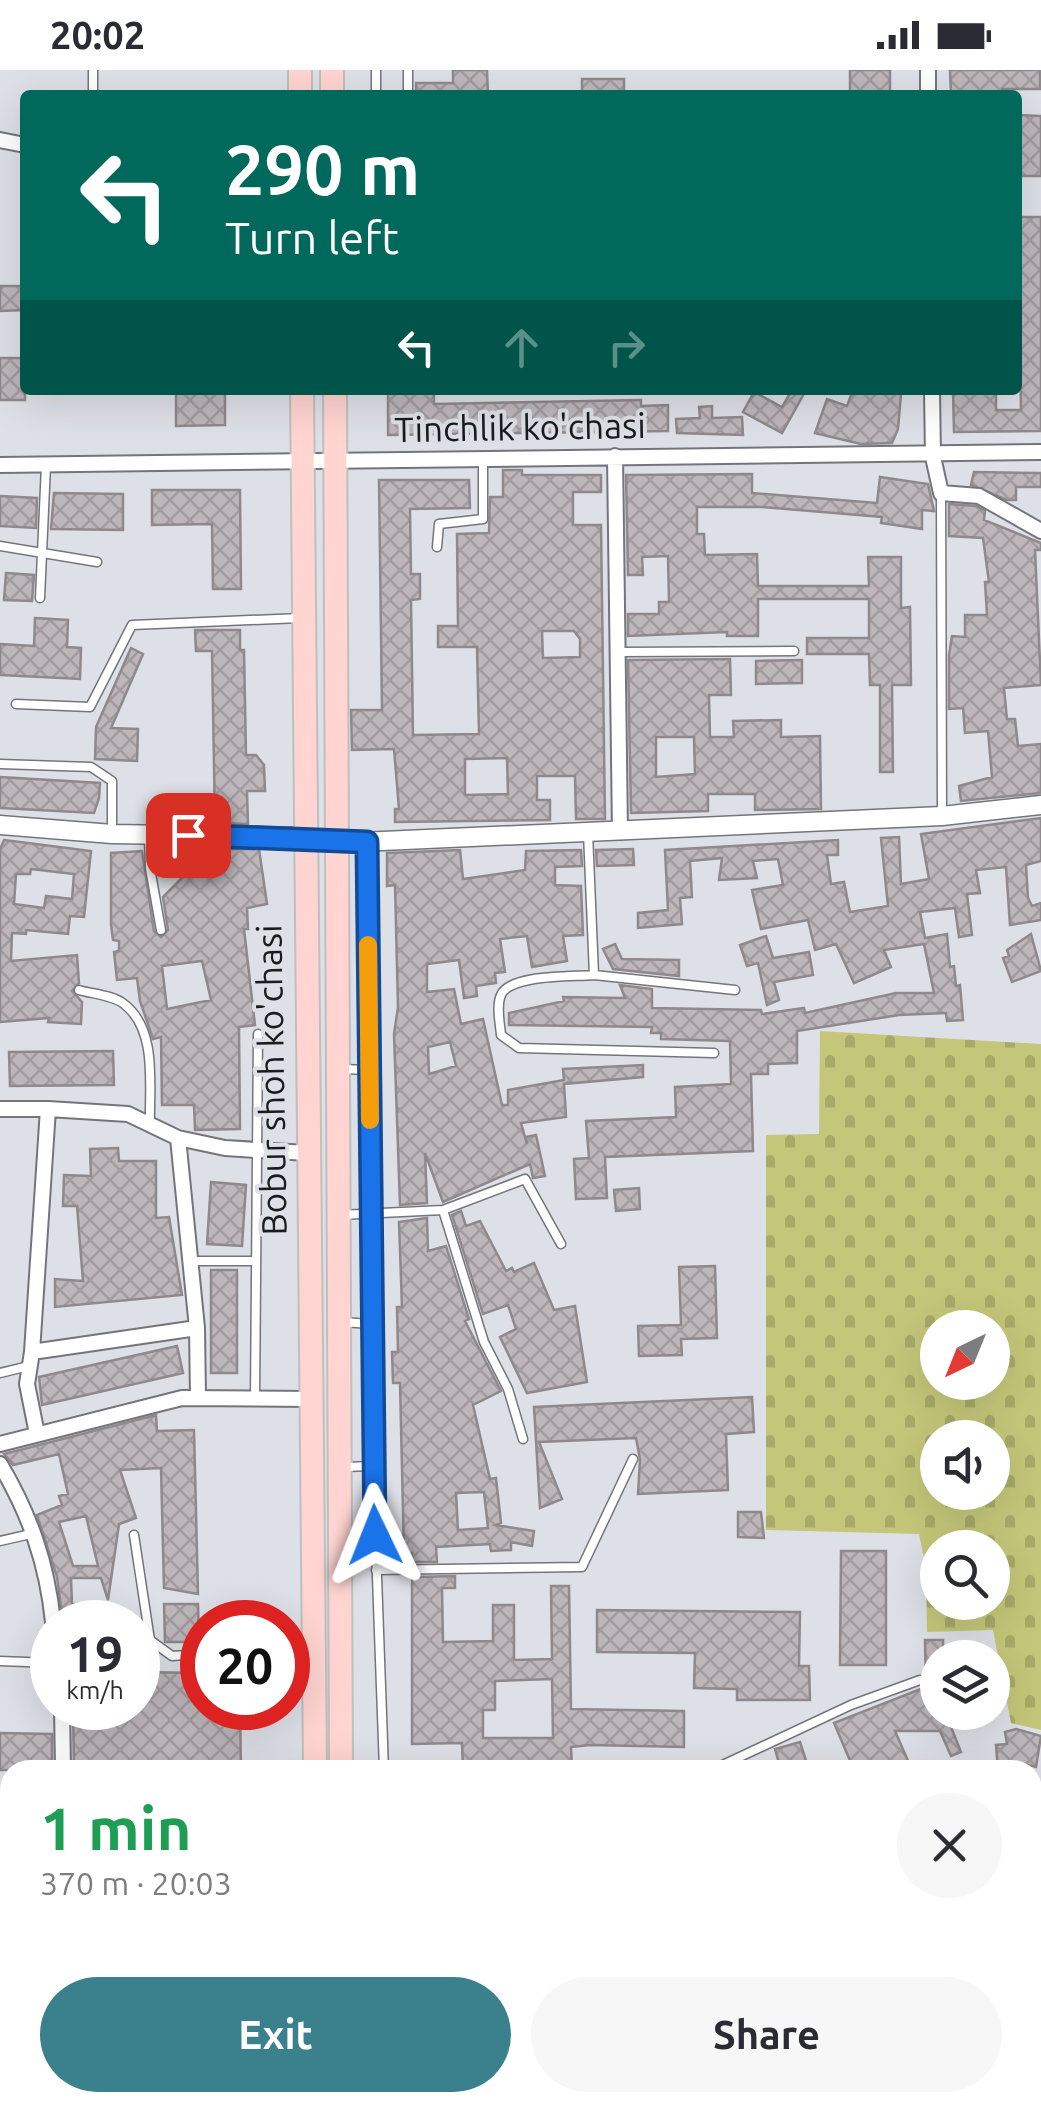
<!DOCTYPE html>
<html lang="en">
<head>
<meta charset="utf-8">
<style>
  body { margin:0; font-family:Ubuntu,sans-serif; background:#f7f7f7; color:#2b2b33; height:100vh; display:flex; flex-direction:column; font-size:38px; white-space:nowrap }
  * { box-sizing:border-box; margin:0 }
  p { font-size:32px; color:#7c7c81 }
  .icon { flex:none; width:55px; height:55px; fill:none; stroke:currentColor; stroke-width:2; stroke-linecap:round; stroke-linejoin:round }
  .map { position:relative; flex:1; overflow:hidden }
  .drawer { position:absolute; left:0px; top:1690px; width:1042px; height:352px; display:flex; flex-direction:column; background:#fff; border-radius:30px 30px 0 0; box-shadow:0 10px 40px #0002 }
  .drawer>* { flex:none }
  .top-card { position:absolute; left:20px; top:20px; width:1002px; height:305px; border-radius:10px; box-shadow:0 10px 40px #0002; background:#00695c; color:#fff; overflow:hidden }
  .needle { width:65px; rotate:223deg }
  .buttons { position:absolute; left:920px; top:1240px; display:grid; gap:20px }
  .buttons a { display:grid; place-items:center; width:90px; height:90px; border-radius:50%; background:#fff; box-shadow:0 10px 40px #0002; font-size:50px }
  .speed { position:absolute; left:30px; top:1530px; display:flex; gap:20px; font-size:50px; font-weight:700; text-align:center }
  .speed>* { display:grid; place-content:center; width:130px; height:130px; border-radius:50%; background:#fff; box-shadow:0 10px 40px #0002; line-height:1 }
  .speed small { font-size:25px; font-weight:400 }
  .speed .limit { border:15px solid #d22; background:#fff; color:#111 }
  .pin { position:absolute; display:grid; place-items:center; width:85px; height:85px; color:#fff; margin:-42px; border-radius:20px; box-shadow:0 5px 15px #0006 }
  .me { position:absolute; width:110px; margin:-55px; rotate:358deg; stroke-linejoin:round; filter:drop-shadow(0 0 8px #0008) }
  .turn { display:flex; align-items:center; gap:35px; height:210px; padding:0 40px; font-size:45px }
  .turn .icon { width:130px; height:130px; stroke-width:2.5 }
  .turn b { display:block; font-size:70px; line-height:85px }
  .lanes { display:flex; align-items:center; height:95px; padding:0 40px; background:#0003; justify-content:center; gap:50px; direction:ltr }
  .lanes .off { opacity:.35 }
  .round { display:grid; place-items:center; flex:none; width:105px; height:105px; border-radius:52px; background:#f7f7f7 }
  .headline { display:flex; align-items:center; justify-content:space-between; height:170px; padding:0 40px }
  h1 { font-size:60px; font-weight:600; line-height:75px; color:#1e9e55 }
  .action { display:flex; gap:20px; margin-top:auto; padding:20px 40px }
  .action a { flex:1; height:115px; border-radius:60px; background:#3b818d; color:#fff; font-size:40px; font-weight:600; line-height:115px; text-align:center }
  .action a+a { background:#f7f7f7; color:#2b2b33 }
  .status { display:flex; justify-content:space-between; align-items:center; height:70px; padding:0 50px; background:#fff; direction:ltr }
  .status svg { height:28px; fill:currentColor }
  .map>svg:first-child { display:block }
  .cemetery { fill:url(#cemetery-stones); fill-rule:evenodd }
  .building { fill:url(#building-cross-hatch); stroke:#8f898c; stroke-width:2.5; fill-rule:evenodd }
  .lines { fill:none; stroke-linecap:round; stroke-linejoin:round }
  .service-casing { stroke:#74757b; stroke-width:11 }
  .minor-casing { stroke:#74757b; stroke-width:18 }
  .tertiary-casing { stroke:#74757b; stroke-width:21 }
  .primary-casing { stroke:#bfbfc0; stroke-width:26 }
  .service { stroke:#fff; stroke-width:8 }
  .minor { stroke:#fff; stroke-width:14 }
  .tertiary { stroke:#fff; stroke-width:18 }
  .primary { stroke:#ffd4d1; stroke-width:22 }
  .route-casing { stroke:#114b97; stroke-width:25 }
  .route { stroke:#1a73e8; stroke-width:18 }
  .slow { stroke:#f59e0b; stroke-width:18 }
  .labels { text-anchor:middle; stroke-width:8; stroke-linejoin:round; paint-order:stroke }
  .street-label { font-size:35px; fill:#1a1b1d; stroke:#dee0e7 }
</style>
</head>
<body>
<div class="status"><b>20:02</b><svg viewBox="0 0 49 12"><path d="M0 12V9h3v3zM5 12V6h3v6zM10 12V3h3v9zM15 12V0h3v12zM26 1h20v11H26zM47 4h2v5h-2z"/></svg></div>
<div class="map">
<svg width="1041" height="2042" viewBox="0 0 1041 2042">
  <defs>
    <pattern id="cemetery-stones" width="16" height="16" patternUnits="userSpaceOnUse" patternTransform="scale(2.5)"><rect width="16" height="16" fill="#c4c779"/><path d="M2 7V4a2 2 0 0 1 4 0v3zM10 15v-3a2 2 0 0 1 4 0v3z" fill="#a8aa68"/></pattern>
    <pattern id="building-cross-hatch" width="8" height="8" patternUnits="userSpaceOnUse" patternTransform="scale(2.5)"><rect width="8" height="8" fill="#bdb6ba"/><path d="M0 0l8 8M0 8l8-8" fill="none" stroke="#a29c9f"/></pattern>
  </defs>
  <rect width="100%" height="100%" fill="#dee0e7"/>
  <path class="cemetery" d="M820 961 1041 974V1660L1011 1653 993 1560 927 1562 926 1498 919 1464 766 1460V1065L819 1064ZM938 1258H992V1312H938ZM938 1368H992V1422H938ZM938 1478H992V1532H938Z"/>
  <path class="building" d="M453 0H487L488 25H416V13H453Z
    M850 0H890V25H850Z
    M950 0H1040V19H1002V25H951Z
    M582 9H624V25H582Z
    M1018 45 1041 46V106H1018Z
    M1018 147H1041V361L954 362 953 320H996V340H1021Z
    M0 216H25V240L0 241Z
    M0 288H25V330H0Z
    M176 320H225V355L176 356Z
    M388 320H434V334L641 330V336L668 335V361L388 365Z
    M792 320H806L782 363 743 342 754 322 782 337Z
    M853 320 901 324 898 359 892 373 861 374 815 363 827 329 847 336Z
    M712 336V348L742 347 743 365 677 363 676 349 700 348 699 337Z
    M503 400H522V405H601V422H573V455H601L605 749H576L575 706H537V730H550V750L395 752V739H399L394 679 352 680 351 640H382L379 410H469L470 438 410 439 411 504H420V529L411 530 413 665 479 664 477 577H438V556H458L457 464 489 463 490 427H503ZM542 561H574L580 569V587L543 588ZM507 688 508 724 465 725V689Z
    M974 402 1041 403V417H1016V430H1007L971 415Z
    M752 404V423L877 433 880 407 928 414 934 441 922 440V459L881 453 882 447 761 437H697V464H704L705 485 757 484 758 516H869L868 487H901V538L910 537 911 615H892L893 702H880V615H870L869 584H807V568H869V529H758V566H727V562L628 566V544H659V532H669L668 486 642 487 643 505H628L626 405Z
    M152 420H240L241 519H213L212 454 152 455Z
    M54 423 123 424V460L51 459Z
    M0 426 37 428 36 458 0 456Z
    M949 434 976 436 985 441 984 450 1041 473V480H1035L1041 615 1004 618 1007 649H1015L1018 676 1041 674V723L961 731 959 716 992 707 988 661 965 663 963 638 949 639V585L952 566 965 567V545H987L985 512H989L983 468 949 466Z
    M6 503 34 505 32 531 4 530Z
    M35 548 68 550 67 577 81 578 80 609 0 605V574L34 576Z
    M195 560H240V580H244L246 685H256L264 695 265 721H247L248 754 215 753 212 581H196Z
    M131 578 143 584 111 658 138 659 137 691 95 689 96 657Z
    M730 589 731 625H709L710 667H734L733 651 781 650V667L820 666 821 739 755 740V724H708V741L631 743 628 590ZM656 667H694L695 704 656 707Z
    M802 590V613L756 614V591Z
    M0 707 100 713 99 728 94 743 0 738Z
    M171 726 192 727 191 753 170 752Z
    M1041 748V791L1026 795 1028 828 1032 836 1041 833V850L1010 855 1006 797 976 800 980 823 967 824 972 865 959 867 955 838 920 842 925 868 947 864 950 897 954 896 956 916 960 915 963 950 947 951 946 943 899 945 797 961V993L768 994V1004H751L753 1081 605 1087 607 1128 576 1129 574 1089 589 1088 586 1051 676 1047 675 1017 731 1014 730 971 661 969V963H651L652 957 509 955V943L564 931 563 927 625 928 620 915 652 919V938L761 940 762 944 804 938 805 943 896 923H934L924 874 884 880 891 897 854 913 836 874 815 880 808 850 761 859 752 820 783 815 778 789 753 791 757 808 719 810 722 788 690 791 692 827 680 828 682 854 638 858V843L668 840 665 780 838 770V785H827L831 814 844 812 850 842 888 836 881 768 899 767 901 814 929 809 921 764Z
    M4 770 91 781 84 847 70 846 68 864 26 860V864L12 863 11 891 77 885 79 913 72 921 82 932 81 954 48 952 49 948 0 952V779ZM31 799 74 804 72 829 46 826 44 838 14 834 16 804H30Z
    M259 779 267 834 247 838 248 859H244L255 955 239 957 240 1059 195 1060 194 1035H162L161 967 153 969 140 931 137 908 117 910 114 882 119 881V871L113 870 111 855V783L142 781 154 861 161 867 168 860 163 827 192 798 171 799 170 792H157V780ZM202 891 211 930 167 939 162 896Z
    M633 779 634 795 597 796 596 780Z
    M460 780 463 809 525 800 526 781 581 780 582 796 555 797V815L581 816 583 865 563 866 567 891 532 897 527 866 500 869 505 902 495 903 496 913 476 916 477 926 464 928 459 890 427 894V922L454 919 461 954 483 949 502 1035H508V1020L564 1010 563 999 643 995V1007L564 1014 566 1047 521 1053 527 1074 526 1067 536 1065 545 1106 533 1108 530 1094 443 1132 425 1083 427 1133 400 1135 394 964 398 937 395 815 387 816V783ZM450 972 456 996 429 1004 428 977Z
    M1031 864 1041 901 1012 912 1003 888 1009 886 1007 880Z
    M766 866 773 888 809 882 813 905 774 912 779 930 767 935 758 893 747 896 740 875Z
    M615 874 622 889 679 890V906L613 899 603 879Z
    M113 981 114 1015 10 1016 9 982Z
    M118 1078 119 1091H156V1148L169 1147 182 1225 55 1237V1209L83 1211 77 1136H63L64 1105 91 1106 90 1079Z
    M211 1112 246 1115 242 1176 207 1174Z
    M639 1118 640 1139 616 1141 614 1120Z
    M461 1141 466 1156 480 1151 506 1201 512 1198 514 1202 534 1193 554 1240 575 1236 587 1312 527 1323 500 1267 516 1259 508 1235 483 1244 452 1145Z
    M427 1148 428 1181 446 1176 469 1249 465 1251 501 1321 473 1335 490 1409 496 1408 501 1453 496 1455 534 1461 532 1476 511 1472V1480L491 1481 490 1474 436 1477 437 1492H412V1483L404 1484 400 1313H393L392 1282H398L397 1237H402L399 1152ZM484 1422 488 1458 458 1460 456 1423Z
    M715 1196 717 1268 681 1269 682 1285 639 1286 638 1256 681 1255 679 1197Z
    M211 1200H237V1303H211Z
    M177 1276 183 1303 42 1335 39 1307Z
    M752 1327 754 1362 726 1364 728 1420 638 1424 640 1389 636 1368 539 1372 562 1429 540 1438 534 1337Z
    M156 1345 157 1361 194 1360 198 1524 164 1518 161 1398 120 1400 136 1448 119 1454 108 1530 101 1508H71L72 1534H107V1552H63L57 1507 37 1445 62 1435 59 1426 68 1424 59 1384 13 1395 4 1384ZM86 1446 98 1496H73L59 1452Z
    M738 1442H761L764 1468 738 1467Z
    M841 1481H886V1595H840Z
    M455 1506V1518H442L443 1572 493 1571V1535H514V1590L552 1589 551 1516H569L571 1639 684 1641V1677L590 1675 571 1677 572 1698 463 1699 462 1673 412 1674V1507ZM552 1609 553 1668H483V1640H495V1611Z
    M164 1534H198L199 1572H165Z
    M597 1540 800 1542 799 1596H809L810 1630H737V1619L694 1618 695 1583 597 1582Z
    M925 1570H943V1583L938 1588V1648L947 1647 961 1682 951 1686 940 1661H895L912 1700H854L834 1653 926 1617Z
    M138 1602 202 1603V1638H240L241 1700H74L73 1638H89L90 1644H133Z
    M1016 1659 1041 1666 1036 1697 1021 1693 1022 1700H998L996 1675 1007 1674 1005 1662Z
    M0 1663 52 1664V1700H0Z
    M800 1672 809 1700H781L775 1679Z"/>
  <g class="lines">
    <g class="service-casing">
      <path id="service" d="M93 25V0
        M376 25V0
        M408 25V0
        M941 423 942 744
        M0 476 97 492
        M437 477 439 454 483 449V388
        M40 528 46 395
        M620 582 794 581
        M16 634 90 637 132 555 301 548
        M0 694 91 697 112 711V764
        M588 763 594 905C573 907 510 904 501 925 496 936 500 953 501 965L519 978 714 983
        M149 765 150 798 161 860
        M367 772 373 1396 384 1700
        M594 905 735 920
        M79 920C92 924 113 925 124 934 158 960 149 1016 150 1054
        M339 999 370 1000
        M443 1140 484 1272 508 1319 523 1369
        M340 1145 443 1140 525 1109 561 1174
        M191 1191H256
        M342 1252 371 1254
        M0 1303 29 1296
        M255 1329 258 964
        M343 1397 373 1396
        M134 1465 150 1570 172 1586 202 1584
        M0 1471 35 1463
        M376 1500 582 1497 633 1389
        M288 1580 313 1581
        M0 1591 52 1593
        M630 1700 714 1699 851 1635 920 1610
        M571 2032V2042
        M65 2042V2032"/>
    </g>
    <g class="minor-casing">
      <path id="minor" d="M928 0V25
        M0 70 25 75
        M932 320 933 387 941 423 979 426 1041 461
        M615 386 620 762
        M0 395 1041 382
        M0 1039H48L32 1282 197 1258 198 1328
        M48 1039 128 1044 178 1068 225 1078 307 1083
        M178 1068 197 1258
        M32 1282 27 1314 37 1364
        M0 1374 182 1328 310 1329
        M0 1394C30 1445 47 1493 53 1552
        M62 1638 63 1700
        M1032 1796 1041 1782
        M880 2042 885 2032"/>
    </g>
    <g class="tertiary-casing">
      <path id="tertiary" d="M0 755 112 764 304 767 338 773 942 746 1041 735"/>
    </g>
    <g class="primary-casing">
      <path id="primary" d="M300 0V25
        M332 0V25
        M302 320 315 1700
        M335 320 341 1700
        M319 2032V2042
        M346 2032V2042"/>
    </g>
    <use href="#service" class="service"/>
    <use href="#minor" class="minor"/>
    <use href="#tertiary" class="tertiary"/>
    <use href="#primary" class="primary"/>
  </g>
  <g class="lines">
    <g class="route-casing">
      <path id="route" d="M188 765 367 772 375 1465"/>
    </g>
    <use href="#route" class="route"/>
    <path class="slow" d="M368 875 370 1050"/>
  </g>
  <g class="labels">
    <g class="street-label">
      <text transform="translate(520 358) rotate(-1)" y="12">Tinchlik ko'chasi</text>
      <text transform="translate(272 1010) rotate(-91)" y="12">Bobur shoh ko'chasi</text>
    </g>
  </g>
</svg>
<div class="buttons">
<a><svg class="needle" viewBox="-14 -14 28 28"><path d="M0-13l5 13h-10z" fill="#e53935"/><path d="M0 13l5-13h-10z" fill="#7c7c81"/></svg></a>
<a><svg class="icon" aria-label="sound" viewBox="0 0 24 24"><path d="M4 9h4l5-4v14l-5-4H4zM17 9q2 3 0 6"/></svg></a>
<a><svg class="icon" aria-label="search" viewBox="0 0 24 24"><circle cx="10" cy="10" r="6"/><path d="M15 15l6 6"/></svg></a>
<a><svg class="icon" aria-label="layers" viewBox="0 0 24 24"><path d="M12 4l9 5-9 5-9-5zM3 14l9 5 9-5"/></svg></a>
</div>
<div class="speed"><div>19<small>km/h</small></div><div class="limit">20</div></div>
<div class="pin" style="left:188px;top:765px;background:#d93025"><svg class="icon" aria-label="arrive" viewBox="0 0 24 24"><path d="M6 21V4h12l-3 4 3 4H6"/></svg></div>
<svg class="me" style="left:375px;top:1465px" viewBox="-20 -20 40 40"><path d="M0-17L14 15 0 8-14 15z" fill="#1a73e8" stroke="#fff" stroke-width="4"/></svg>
<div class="top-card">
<div class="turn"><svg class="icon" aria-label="left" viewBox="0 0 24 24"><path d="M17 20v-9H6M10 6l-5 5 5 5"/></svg><div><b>290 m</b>Turn left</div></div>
<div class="lanes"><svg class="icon" aria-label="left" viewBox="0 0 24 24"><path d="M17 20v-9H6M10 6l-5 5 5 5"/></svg><svg class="icon off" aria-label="ahead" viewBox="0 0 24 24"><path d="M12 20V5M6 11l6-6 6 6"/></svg><svg class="icon off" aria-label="right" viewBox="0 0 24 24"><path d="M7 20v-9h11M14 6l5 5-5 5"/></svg></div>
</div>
<section class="drawer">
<div class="headline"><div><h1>1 min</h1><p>370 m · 20:03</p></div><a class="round"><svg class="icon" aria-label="close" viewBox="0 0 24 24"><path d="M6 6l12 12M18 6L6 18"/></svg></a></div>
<div class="action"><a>Exit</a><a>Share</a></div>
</section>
</div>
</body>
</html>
